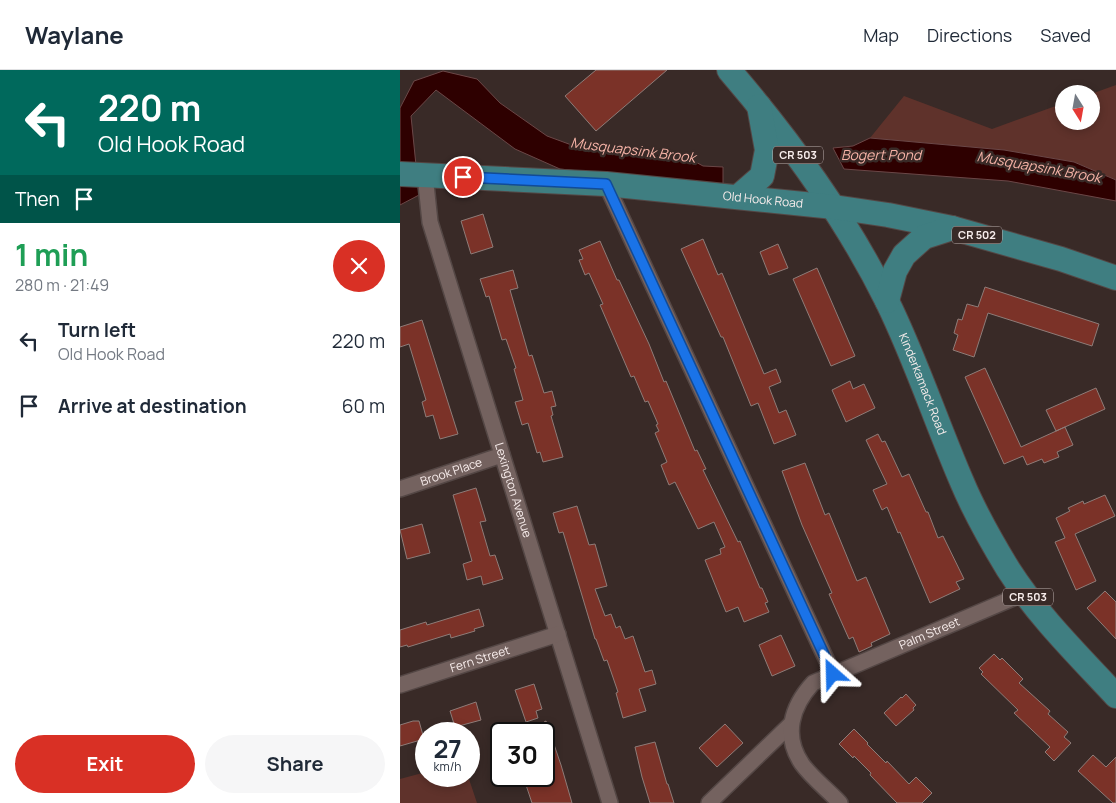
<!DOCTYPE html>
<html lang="en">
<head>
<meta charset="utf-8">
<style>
  body { margin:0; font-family:Manrope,sans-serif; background:#f6f6f7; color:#1f2937; height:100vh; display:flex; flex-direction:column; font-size:19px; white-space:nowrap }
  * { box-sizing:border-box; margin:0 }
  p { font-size:16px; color:#747a83 }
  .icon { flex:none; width:28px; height:28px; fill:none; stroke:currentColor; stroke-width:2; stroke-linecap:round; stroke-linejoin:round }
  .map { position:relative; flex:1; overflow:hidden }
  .drawer { display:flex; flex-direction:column; background:#fff; width:400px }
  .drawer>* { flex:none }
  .banner { background:#00695c; color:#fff; overflow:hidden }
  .needle { width:32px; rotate:169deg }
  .tools { position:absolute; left:655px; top:15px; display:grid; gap:10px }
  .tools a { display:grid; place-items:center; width:45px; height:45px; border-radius:50%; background:#fff; box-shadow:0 2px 8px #0003; font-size:25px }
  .speed { position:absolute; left:15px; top:652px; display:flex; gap:10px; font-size:25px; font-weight:700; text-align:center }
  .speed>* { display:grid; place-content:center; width:65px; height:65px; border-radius:50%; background:#fff; box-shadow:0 2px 8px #0003; line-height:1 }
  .speed small { font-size:12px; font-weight:400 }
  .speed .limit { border:2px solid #111; border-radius:8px; background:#fff; color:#111 }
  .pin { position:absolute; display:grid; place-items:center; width:42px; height:42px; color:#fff; margin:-21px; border:2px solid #fff; border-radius:50%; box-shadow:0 1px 5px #0007 }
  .me { position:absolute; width:55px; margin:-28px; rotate:335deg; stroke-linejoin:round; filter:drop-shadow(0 0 4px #0008) }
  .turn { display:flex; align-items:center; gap:18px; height:105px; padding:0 15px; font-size:22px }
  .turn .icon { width:65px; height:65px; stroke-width:2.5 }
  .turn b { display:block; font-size:35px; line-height:42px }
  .then { display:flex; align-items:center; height:48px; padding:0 15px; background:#0003; gap:10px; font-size:19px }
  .round { display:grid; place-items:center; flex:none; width:52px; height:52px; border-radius:26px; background:#f6f6f7 }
  .summary { display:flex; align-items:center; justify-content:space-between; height:85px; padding:0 15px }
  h1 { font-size:30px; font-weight:700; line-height:38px; color:#1e9e55 }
  .primary-button { display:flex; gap:10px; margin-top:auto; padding:10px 15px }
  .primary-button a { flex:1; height:58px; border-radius:30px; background:#d93025; color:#fff; font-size:20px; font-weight:700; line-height:58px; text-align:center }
  .primary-button a+a { background:#f6f6f7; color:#1f2937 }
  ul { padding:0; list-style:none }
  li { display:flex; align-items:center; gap:15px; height:65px; padding:0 15px }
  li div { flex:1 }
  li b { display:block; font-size:19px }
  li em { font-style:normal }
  header { display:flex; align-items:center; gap:30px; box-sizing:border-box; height:70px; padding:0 25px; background:#fff; border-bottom:1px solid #e0e1e3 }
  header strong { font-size:24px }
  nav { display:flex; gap:28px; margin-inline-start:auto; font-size:18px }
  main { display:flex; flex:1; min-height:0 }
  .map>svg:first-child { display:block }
  .green { fill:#5f322b }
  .water { fill:#2e0000; stroke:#6b4747 }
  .building { fill:#7b3228; stroke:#8e7c78 }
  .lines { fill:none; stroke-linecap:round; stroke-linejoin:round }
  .street-casing { stroke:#544745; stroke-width:18 }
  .primary-casing { stroke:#544745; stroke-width:26 }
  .street { stroke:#74625f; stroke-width:15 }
  .primary { stroke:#3f7e81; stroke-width:24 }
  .route-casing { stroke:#114b97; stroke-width:12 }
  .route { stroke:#1a73e8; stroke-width:9 }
  .labels { text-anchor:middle; stroke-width:5; stroke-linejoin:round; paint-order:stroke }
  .shield { fill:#392a27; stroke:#bfb2b1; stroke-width:1 }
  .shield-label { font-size:11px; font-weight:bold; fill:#f8edec }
  .street-label { font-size:12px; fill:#f8edec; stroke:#392a27 }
  .water-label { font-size:14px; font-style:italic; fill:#f6b3a7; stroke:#392a27 }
</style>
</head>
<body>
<header>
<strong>Waylane</strong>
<nav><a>Map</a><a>Directions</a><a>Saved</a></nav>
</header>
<main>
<section class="drawer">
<div class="banner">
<div class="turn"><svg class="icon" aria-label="left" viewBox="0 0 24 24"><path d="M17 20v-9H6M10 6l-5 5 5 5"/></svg><div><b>220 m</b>Old Hook Road</div></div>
<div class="then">Then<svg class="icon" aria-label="arrive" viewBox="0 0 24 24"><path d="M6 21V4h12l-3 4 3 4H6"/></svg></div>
</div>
<div class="summary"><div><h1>1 min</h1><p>280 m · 21:49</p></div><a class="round" style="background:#d93025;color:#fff"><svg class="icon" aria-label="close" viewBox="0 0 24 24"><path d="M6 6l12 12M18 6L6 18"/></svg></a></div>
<ul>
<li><svg class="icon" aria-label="left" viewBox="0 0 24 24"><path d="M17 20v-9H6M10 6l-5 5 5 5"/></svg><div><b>Turn left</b><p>Old Hook Road</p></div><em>220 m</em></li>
<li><svg class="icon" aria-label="arrive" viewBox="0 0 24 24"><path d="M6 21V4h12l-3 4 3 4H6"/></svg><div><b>Arrive at destination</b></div><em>60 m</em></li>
</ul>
<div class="primary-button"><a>Exit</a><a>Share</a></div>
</section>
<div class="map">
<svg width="716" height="733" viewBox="0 0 716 733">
  <rect width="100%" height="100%" fill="#392a27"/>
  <path class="green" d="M716 15V110L674 92 604 80 470 68 504 26 592 59 664 33V51H691V24Z
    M26 702V706H68L77 733H0V709Z"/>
  <path class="water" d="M43 1 77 9 100 33 147 66 177 77 210 82 283 85 303 96 323 97V116L160 99 115 79 36 20 11 46 19 125 0 135V38L14 11Z
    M470 68 604 80 674 92 716 110V131L608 111 444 99 433 78 453 76Z"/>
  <path class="building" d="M196 0H267L196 61 165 26Z
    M83 144 93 177 71 184 61 151Z
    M303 169 318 205 322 203 364 304 376 299 381 312 369 317 379 343 386 340 396 365 374 374 358 333 351 336 323 267H321L281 179Z
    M200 171 217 210H219L249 274 264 312 266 311 295 381 297 380 306 399 303 400 338 472 340 471 360 518H362L368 532 365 533 369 542 344 552 338 537 326 542 305 490 321 484 320 479 325 477 314 452 298 459 275 412 269 415 261 395 267 392 255 363 259 361 256 355 258 354 248 331 245 332 234 306 231 307 200 235 203 234 189 203 185 205 179 190 183 189 179 180Z
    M378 174 388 198 369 205 360 182Z
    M417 198 455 286 431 296 393 209Z
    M113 200 118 218 110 220 129 286 132 285 144 323 152 321 156 336 151 337 153 345 151 346 163 387 143 392 140 382 137 383 128 353 122 355 115 332 123 330 114 299 116 298 106 269 102 270 89 226 86 227 80 209Z
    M585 217 699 254 692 276 588 243 574 287 553 280 558 265 554 263 558 249 562 250 567 234 578 237Z
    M22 250 58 364 40 369 33 345 26 347 22 332 26 330 9 274 0 277V257Z
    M585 298 621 377 665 357 673 375 657 382 659 387 644 393 642 389 627 395 623 386 604 394 565 307Z
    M450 311 453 319 464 314 475 338 446 352 432 320Z
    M696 318 705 339 656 361 646 340Z
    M478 364 482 372 485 371 502 407 509 404 526 442H528L538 468 543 466 564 509 556 512 560 519 530 533 500 462 498 463 487 437 482 440 473 420 487 414 466 370Z
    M405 393 425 445 429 443 457 511 466 507 490 564 471 573 472 576 459 582 453 567 449 569 429 524 432 523 402 455 382 401Z
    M76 418 86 451 80 452 90 486 95 485 103 509 83 515 81 506 67 510 63 494 72 491 53 425Z
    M705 425 715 446 675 464 696 511 676 520 655 472 665 468 656 448 670 441 668 438 683 431 684 434Z
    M177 436 189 475 195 474 207 516 195 519 205 546 211 544 216 558 220 556 225 569 233 566 245 602 252 600 256 614 239 619 246 641 223 648 216 623 218 622 207 590 204 591 196 569H195L163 462 159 463 153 443Z
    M22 454 30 483 7 489 0 460Z
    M705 521 716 532V569L687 538Z
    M79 539 84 556 74 559 75 561 51 568 50 564 8 577 7 575 0 577V560L26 552 27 555Z
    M381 565 395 596 372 606 359 575Z
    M594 584 600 590 602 588 623 609 619 613 650 641 648 644 668 662 664 667 671 673 654 691 645 682 650 677 614 643 618 640 581 604 583 602 579 598Z
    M134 614 142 639 136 641 138 648 126 652 115 620Z
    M506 624 516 635 513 638 514 640 496 656 484 643 501 627 502 628Z
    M76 632 81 650 55 657 50 641Z
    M13 651H19L24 669 0 676V655Z
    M146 651 161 695 172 733H132L123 706H144V652Z
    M325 654 343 673 317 697 299 678Z
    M454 659 468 673 467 674 486 693 487 691 509 714 516 707 532 723 522 733H497L470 705 471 703 454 686 453 688 439 674Z
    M255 672 267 714H268L274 733H250L242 707 235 677Z
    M693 685 706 697 716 687V733H713L678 701Z"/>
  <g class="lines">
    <g class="street-casing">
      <g id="street">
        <path id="s1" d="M25 105 30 152 210 733"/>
        <path d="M206 114 433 604"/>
        <path id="s2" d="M0 419 102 385"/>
        <path id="s3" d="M0 615 158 564"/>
        <path d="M309 733 391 654"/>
        <path id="s4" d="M440 733C428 720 412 708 402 694 383 666 391 637 413 613L625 523"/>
      </g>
    </g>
    <g class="primary-casing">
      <g id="primary">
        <path id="s5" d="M329 0C390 71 445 146 487 231 516 290 536 352 562 412 575 443 591 471 608 499 638 546 678 585 716 626"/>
        <path id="s6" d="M0 104 206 114 434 137 488 145 552 158 661 189 716 208"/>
        <path d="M339 126 362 106 367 80 359 36"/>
        <path d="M487 231 495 201 504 185 524 167 552 158"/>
      </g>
    </g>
    <use href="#street" class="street"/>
    <use href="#primary" class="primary"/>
  </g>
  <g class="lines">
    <g class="route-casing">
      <path id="route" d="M63 107 206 114 433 604"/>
    </g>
    <use href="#route" class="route"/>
  </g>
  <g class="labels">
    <g class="shield">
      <rect x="373" y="76.5" width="50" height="17" rx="4"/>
      <rect x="552" y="156.5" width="50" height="17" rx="4"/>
      <rect x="603" y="518.5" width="50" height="17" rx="4"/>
    </g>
    <g class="shield-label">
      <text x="398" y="89">CR 503</text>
      <text x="577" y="169">CR 502</text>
      <text x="628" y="531">CR 503</text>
    </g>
    <g class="street-label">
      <text dy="4" stroke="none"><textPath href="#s6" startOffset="364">Old Hook Road</textPath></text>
      <text dy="4" stroke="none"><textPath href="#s5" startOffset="371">Kinderkamack Road</textPath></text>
      <text dy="4" stroke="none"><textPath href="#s2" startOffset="54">Brook Place</textPath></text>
      <text dy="4" stroke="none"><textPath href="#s1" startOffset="328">Lexington Avenue</textPath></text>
      <text dy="4" stroke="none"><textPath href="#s4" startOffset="270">Palm Street</textPath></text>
      <text dy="4" stroke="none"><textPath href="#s3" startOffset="84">Fern Street</textPath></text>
    </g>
    <g class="water-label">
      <text transform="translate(233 80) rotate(7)" y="5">Musquapsink Brook</text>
      <text x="481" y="90">Bogert Pond</text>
      <text transform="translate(639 97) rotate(10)" y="5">Musquapsink Brook</text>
    </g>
  </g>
</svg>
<div class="tools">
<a><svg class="needle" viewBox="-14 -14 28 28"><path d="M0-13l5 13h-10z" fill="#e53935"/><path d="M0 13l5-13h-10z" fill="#747a83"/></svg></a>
</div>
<div class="speed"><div>27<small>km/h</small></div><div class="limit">30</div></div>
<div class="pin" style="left:63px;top:107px;background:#d93025"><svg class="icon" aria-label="arrive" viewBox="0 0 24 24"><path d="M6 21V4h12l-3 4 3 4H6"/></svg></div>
<svg class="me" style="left:433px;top:604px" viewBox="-20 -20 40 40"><path d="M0-17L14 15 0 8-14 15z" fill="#1a73e8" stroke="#fff" stroke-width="4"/></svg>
</div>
</main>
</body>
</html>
